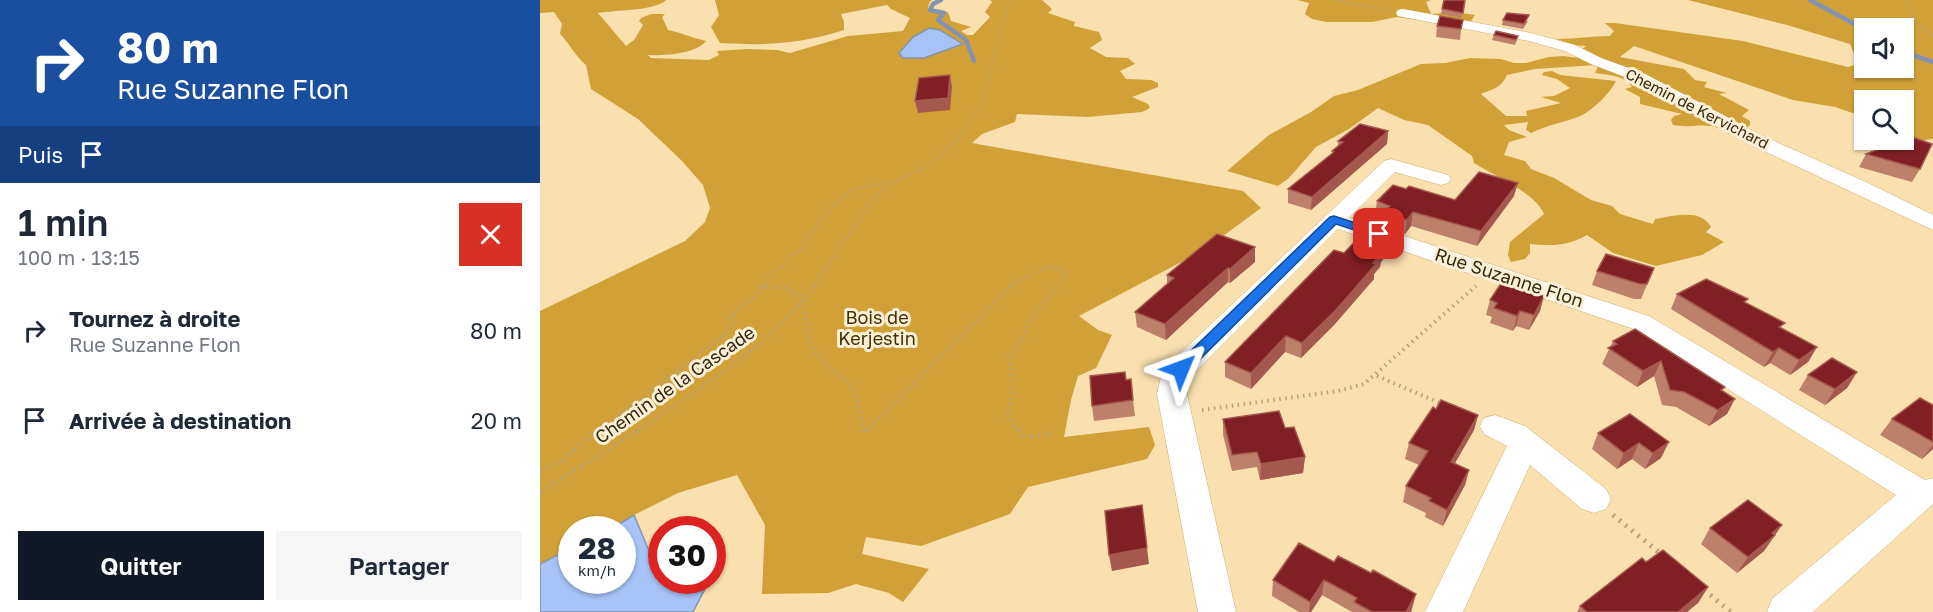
<!DOCTYPE html>
<html lang="fr">
<head>
<meta charset="utf-8">
<style>
  body { margin:0; font-family:"Golos Text",sans-serif; background:#f6f6f7; color:#1f2937; height:100vh; display:flex; flex-direction:column; font-size:22px; white-space:nowrap }
  * { box-sizing:border-box; margin:0 }
  p { font-size:20px; color:#747a83 }
  .icon { flex:none; width:33px; height:33px; fill:none; stroke:currentColor; stroke-width:2; stroke-linecap:round; stroke-linejoin:round }
  .map { position:relative; flex:1; overflow:hidden }
  .details { display:flex; flex-direction:column; background:#fff; width:540px }
  .details>* { flex:none }
  .top-card { background:#1a4fa0; color:#fff; overflow:hidden }
  .fabs { position:absolute; left:1314px; top:18px; display:grid; gap:12px }
  .fabs a { display:grid; place-items:center; width:60px; height:60px; border-radius:0px; background:#fff; box-shadow:0 2px 4px #0004; font-size:30px }
  .speed { position:absolute; left:18px; top:516px; display:flex; gap:12px; font-size:30px; font-weight:700; text-align:center }
  .speed>* { display:grid; place-content:center; width:78px; height:78px; border-radius:50%; background:#fff; box-shadow:0 2px 4px #0004; line-height:1 }
  .speed small { font-size:15px; font-weight:400 }
  .speed .limit { border:9px solid #d22; background:#fff; color:#111 }
  .pin { position:absolute; display:grid; place-items:center; width:51px; height:51px; color:#fff; margin:-26px; border-radius:12px; box-shadow:0 3px 9px #0006 }
  .me { position:absolute; width:66px; margin:-33px; rotate:46deg; stroke-linejoin:round; filter:drop-shadow(0 0 4px #0008) }
  .turn { display:flex; align-items:center; gap:21px; height:126px; padding:0 18px; font-size:27px }
  .turn .icon { width:78px; height:78px; stroke-width:2.5 }
  .turn b { display:block; font-size:42px; line-height:51px }
  .then { display:flex; align-items:center; height:57px; padding:0 18px; background:#0003; gap:12px; font-size:22px }
  .round { display:grid; place-items:center; flex:none; width:63px; height:63px; border-radius:0px; background:#f6f6f7 }
  .head { display:flex; align-items:center; justify-content:space-between; height:102px; padding:0 18px }
  h1 { font-size:36px; font-weight:600; line-height:45px }
  .action { display:flex; gap:12px; margin-top:auto; padding:12px 18px }
  .action a { flex:1; height:69px; border-radius:0px; background:#111827; color:#fff; font-size:24px; font-weight:600; line-height:69px; text-align:center }
  .action a+a { background:#f6f6f7; color:#1f2937 }
  ul { padding:0; list-style:none }
  li { display:flex; align-items:center; gap:18px; height:90px; padding:0 18px }
  li div { flex:1 }
  li b { display:block; font-size:22px }
  li em { font-style:normal }
  main { display:flex; flex:1; min-height:0 }
  .map>svg:first-child { display:block }
  .forest { fill:#d1a137; fill-rule:evenodd }
  .water { fill:#a7c2f6; stroke:#8494b0; stroke-width:1.5 }
  .lines { fill:none; stroke-linecap:round; stroke-linejoin:round }
  .stream { stroke:#8494b0; stroke-width:4.5 }
  .minor-casing { stroke:#cdae71; stroke-width:1 }
  .path-far3 { stroke:#b6a178; stroke-width:2; stroke-dasharray:1 2; stroke-linecap:butt }
  .path-far2 { stroke:#b6a178; stroke-width:3; stroke-dasharray:1.5 4; stroke-linecap:butt }
  .path-far1 { stroke:#b6a178; stroke-width:4; stroke-dasharray:1.5 4.5; stroke-linecap:butt }
  .path { stroke:#b6a178; stroke-width:5; stroke-dasharray:2 6; stroke-linecap:butt }
  .minor { fill:#fff; fill-rule:evenodd }
  .wall { fill:#bd806a }
  .shaded-wall { fill:#a5594e }
  .building { fill:#801f24; stroke:#a5594e; stroke-width:1.5 }
  .route { fill:#1a73e8; stroke:#114b97; stroke-width:1.5 }
  .labels { text-anchor:middle; stroke-width:6; stroke-linejoin:round; paint-order:stroke }
  .far-street-label { font-size:15px; fill:#34280e; stroke:#fcefd7 }
  .street-label { font-size:18px; fill:#34280e; stroke:#fcefd7 }
  .park-label { font-size:18px; fill:#433002; stroke:#fcefd7 }
</style>
</head>
<body>
<main>
<section class="details">
<div class="top-card">
<div class="turn"><svg class="icon" aria-label="right" viewBox="0 0 24 24"><path d="M7 20v-9h11M14 6l5 5-5 5"/></svg><div><b>80 m</b>Rue Suzanne Flon</div></div>
<div class="then">Puis<svg class="icon" aria-label="arrive" viewBox="0 0 24 24"><path d="M6 21V4h12l-3 4 3 4H6"/></svg></div>
</div>
<div class="head"><div><h1>1 min</h1><p>100 m · 13:15</p></div><a class="round" style="background:#d93025;color:#fff"><svg class="icon" aria-label="close" viewBox="0 0 24 24"><path d="M6 6l12 12M18 6L6 18"/></svg></a></div>
<ul>
<li><svg class="icon" aria-label="right" viewBox="0 0 24 24"><path d="M7 20v-9h11M14 6l5 5-5 5"/></svg><div><b>Tournez à droite</b><p>Rue Suzanne Flon</p></div><em>80 m</em></li>
<li><svg class="icon" aria-label="arrive" viewBox="0 0 24 24"><path d="M6 21V4h12l-3 4 3 4H6"/></svg><div><b>Arrivée à destination</b></div><em>20 m</em></li>
</ul>
<div class="action"><a>Quitter</a><a>Partager</a></div>
</section>
<div class="map">
<svg width="1393" height="612" viewBox="0 0 1393 612">
  <rect width="100%" height="100%" fill="#fae0af"/>
  <path class="forest" d="M0 0H126C116 11 74 10 58 13L86 46 94 40 103 25 99 21 101 18 111 14H125L122 17 128 30C142 33 153 38 166 41 156 54 123 56 108 55L111 58 169 60 179 55 177 51 207 49 237 50 250 53 308 36 363 31 370 18 351 9 347 5 301 14 304 22V30C261 44 223 46 180 43L171 27 179 15 175 0H392L389 3 388 9 408 12 411 21 431 27 421 31 427 35H433L450 17 445 12 452 2 450 0H502L512 9 508 13 535 22 534 26 559 32 562 40 550 48 566 57 588 58 595 64 580 71 586 79 611 80 618 83V87L592 97 608 104 610 108 602 112 548 117 477 114 475 122 442 134 432 143 703 191 721 208 664 250 539 316 558 330 572 335 556 368 538 376 531 400 524 437 609 427 615 445 607 459 488 487 470 514 381 546 326 537 322 554 389 569 363 602 349 593 316 584 288 593 222 594 225 525 197 475 138 493 94 515 71 529 32 530 31 548 0 564V311L145 241 165 222 170 208 163 185 142 161 98 119 51 89 46 65C35 56 30 44 20 34L22 24 14 12 0 13Z
    M757 0H891L886 2 891 14 914 12 935 15 931 21 898 23 857 17 832 22H786L772 19 765 14 769 3Z
    M1148 0H1393V139L1354 144 1342 140H1364V100H1324V117L1295 107 1253 100 1094 46 1080 57 1144 69 1155 80 1167 82 1164 87 1187 93 1179 94 1209 110 1202 116 1210 121V125C1184 144 1191 129 1171 126 1158 124 1148 128 1133 125L1131 120 1134 116 1142 114 1100 104V97L1085 89 1092 87C1084 75 1068 75 1055 73L1059 64 1041 50 1046 46 1032 45 1017 39C1035 39 1051 36 1070 36L1074 31 1065 23H1075L1203 41 1308 67 1318 64 1310 44 1247 25ZM1324 28H1364V68H1324Z
    M1023 56 1046 59 1057 65 995 69 967 75C961 88 953 89 941 94L966 116H987L986 111 1021 103 1001 97 1014 96 1030 88 1017 79 1002 75 1004 72 1012 71 1020 75 1076 81C1070 94 1051 112 1038 117 1022 123 1007 125 991 133L986 130 988 122 964 125 969 130 987 137 969 142 964 155 985 161 991 169 1014 178 1051 200 1072 206 1080 214 1113 224 1115 219C1133 216 1161 208 1171 227L1166 232 1184 242 1162 255 1116 266 1073 253 1047 235C1028 246 1012 246 990 244V253L985 259 971 262 968 255 970 242 1004 214C995 192 954 176 934 163L932 156 888 125 864 120 838 108 809 129 776 147 749 178 738 186 687 171 729 135 771 112 794 96 818 90 881 64 905 63 930 58 961 59 974 63H986L1009 57Z"/>
  <path class="water" d="M389 28 400 30 423 44 384 58H363L359 53 373 37Z
    M94 515 109 551 121 569 122 580 166 581 167 585 153 612H0V564L31 548 32 580H82V530L71 529Z"/>
  <g class="lines">
    <path class="stream" d="M401 0 393 4 390 10 404 13 398 20 426 40 434 61
      M1270 0 1324 29
      M1364 52 1393 62"/>
    <g class="minor-casing">
      <path id="minor" d="M863 9 991 33 1035 45 1061 58 1105 74 1223 136 1326 182 1393 215V230L1209 144 1093 80 1051 64 1025 51 989 41 858 16 856 13 858 10Z
        M851 159 908 175 911 179 908 183 901 185 855 172 809 218 1109 316 1385 480 1393 478V504L1273 612H1227L1232 599 1356 495 1091 328 798 229 649 378 647 394 696 612H658L617 394 621 377 631 362 844 161Z
        M955 415 985 426 1066 489 1071 499 1066 509 1054 513 1042 509 990 465 923 612H885L967 446 944 434 940 426 944 418Z"/>
    </g>
    <path class="path-far3" d="M793 0 847 10
      M1365 0 1375 20 1393 36
      M383 169C410 151 430 125 444 97L469 0"/>
    <path class="path-far2" d="M222 285 231 272 247 264 251 255 262 249 288 209 315 189 353 181
      M275 285 331 202 351 184 385 167
      M471 285 509 266 525 271 518 285"/>
    <path class="path-far1" d="M220 287H243L264 299C268 349 271 357 313 385L325 431
      M837 376 902 404
      M662 410 798 391 824 384 936 286
      M57 431 186 334 193 321 190 317 214 297 223 284
      M97 431C158 390 233 343 276 284
      M326 431 474 284
      M479 431 467 414 474 390 469 357 483 338 490 320 519 284"/>
    <path class="path" d="M324 429 325 432 328 429
      M478 429 484 437 510 434
      M0 471 22 461 59 429
      M0 492 100 429
      M1073 515 1121 554
      M1164 590 1191 612"/>
    <use href="#minor" class="minor"/>
  </g>
  <path class="wall" d="M904 0H925L922 18 901 14Z
    M963 20 988 21 983 29 962 25Z
    M897 26 921 29 920 40 896 37Z
    M954 35 978 36 975 45 952 40Z
    M848 131 847 144 771 210 748 203V189L792 154V151L798 146V141Z
    M1326 154 1380 169 1372 182 1319 167Z
    M866 189 915 200 974 196 937 246 871 226 865 234 842 226 843 218 835 215 837 201Z
    M853 235 851 249 841 262 840 267 834 274V279L794 325 761 358 745 352 711 389 685 377V362L804 253Z
    M715 247V262L690 283 688 282 626 340 597 327 595 312 627 284V275Z
    M1114 268 1101 299H1094L1052 285 1057 271Z
    M1137 294 1206 303 1242 328 1277 347 1268 362 1250 375 1230 363 1224 367 1131 309Z
    M1004 296 1000 311 989 330 976 326 973 331 950 323 952 317 946 315 950 300Z
    M1095 329 1183 391 1187 414 1169 426 1136 407 1122 405 1114 376 1097 387 1062 364 1073 341Z
    M1317 372 1307 388 1285 405 1259 390 1268 375Z
    M586 380 593 400 595 416 554 421 552 406Z
    M1393 405V449L1382 459 1340 435 1352 419Z
    M896 409 938 415 934 430 915 463 929 470 925 485 903 526 885 517 886 513 863 502 866 486 879 465 865 459 869 443Z
    M1090 414 1121 458 1105 469 1092 459 1077 469 1052 449 1058 433Z
    M683 419 745 428 765 457 763 473 720 480 717 467 692 471 683 435Z
    M1170 528 1235 535 1224 551 1197 573 1161 544Z
    M794 562 831 573 876 594 871 612H812L782 595 771 612H759L732 596 733 580Z
    M1106 562 1168 587 1158 603 1147 612H1037L1040 606Z"/>
  <path class="shaded-wall" d="M410 75 412 87 410 110 378 113 375 101Z
    M848 131 847 144 771 210 772 197Z
    M978 183 974 196 937 246 941 231Z
    M873 212 871 226 865 234 867 220Z
    M853 235 851 249 841 262 840 267 834 274V279L794 325 761 358 762 343 833 263 840 251Z
    M715 247V262L690 283V269Z
    M688 268V282L626 340 625 324Z
    M1004 296 1000 311 989 330 994 315Z
    M980 311 976 326 973 331 977 316Z
    M746 336 745 352 711 389V373Z
    M1277 347 1268 362 1250 375 1259 360Z
    M1239 348 1230 363 1224 367 1233 352Z
    M1121 361 1114 376 1097 387 1103 371Z
    M1317 372 1307 388 1285 405 1295 389Z
    M1195 399 1187 414 1169 426 1178 410Z
    M938 415 934 430 907 477 911 462Z
    M1129 442 1121 458 1105 469 1113 453Z
    M1099 443 1092 459 1077 469 1084 453Z
    M1393 445V449L1382 459Z
    M765 457 763 473 720 480 721 464Z
    M929 470 925 485 903 526 907 510Z
    M1242 525 1224 551 1197 573 1208 557 1232 533Z
    M607 548 609 564 572 571 569 555Z
    M784 580 782 595 771 612H769L770 602Z
    M1168 587 1158 603 1147 612H1138Z
    M876 594 871 612H866Z"/>
  <path class="building" d="M904 0H925L923 13 902 9Z
    M967 13 989 15 984 24 963 20Z
    M900 16 923 20 921 29 897 26Z
    M956 31 978 36 976 40 954 35Z
    M410 75 408 98 375 101 379 78Z
    M820 124 848 131 772 197 748 189 794 152 792 151 803 142 798 141Z
    M1372 137 1392 144 1380 169 1326 154Z
    M939 172 978 183 941 231 873 212 867 220 843 212 850 206 837 201 853 185 866 189 869 186 915 200Z
    M829 227 853 235 840 251 842 252 833 263 836 264 796 310 762 343 746 336 711 373 685 362 794 250 804 253Z
    M677 234 715 247 690 269 688 268 625 324 595 312 634 278 627 275Z
    M1066 254 1114 268 1107 284H1100L1057 271Z
    M1166 279 1208 299 1204 302 1245 323 1239 327 1277 347 1259 360 1239 348 1233 352 1137 294Z
    M962 282 1004 296 994 315 980 311 977 316 954 308 957 303 950 300Z
    M1095 329 1185 387 1181 390 1195 399 1178 410 1144 392 1130 390 1121 361 1103 371 1068 348 1077 344 1073 341Z
    M1292 358 1317 372 1295 389 1268 375Z
    M585 372 586 380 591 379 593 400 552 406 550 376Z
    M1380 398 1393 405V442L1352 419Z
    M901 400 938 415 911 462 929 470 907 510 889 501 891 498 866 486 888 451 869 443 893 407 896 409Z
    M739 411 745 428 754 427 765 457 721 464 717 452 692 455 683 419Z
    M1090 414 1129 442 1113 453 1099 443 1084 453 1058 433Z
    M1208 500 1242 525 1232 533 1235 535 1208 557 1170 528Z
    M602 505 607 548 569 555 565 511Z
    M759 543 794 562 798 556 831 573 833 570 876 594 866 612H832L814 602 817 598 784 580 770 602 733 580Z
    M1123 550 1168 587 1138 612H1047L1040 606 1102 558 1106 562Z"/>
  <path class="route" d="M794 216 843 232 845 234 839 238 796 224 646 373H635L633 369 635 366 790 217Z"/>
  <g class="labels">
    <g class="far-street-label">
      <text transform="translate(1157 109) rotate(27)" y="5">Chemin de Kervichard</text>
    </g>
    <g class="street-label">
      <text transform="translate(969 278) rotate(18)" y="6">Rue Suzanne Flon</text>
      <text transform="translate(135 385) rotate(-35)" y="6">Chemin de la Cascade</text>
    </g>
    <g class="park-label">
      <text x="337" y="324">Bois de<tspan x="337" dy="21">Kerjestin</tspan></text>
    </g>
  </g>
</svg>
<div class="fabs">
<a><svg class="icon" aria-label="sound" viewBox="0 0 24 24"><path d="M4 9h4l5-4v14l-5-4H4zM17 9q2 3 0 6"/></svg></a>
<a><svg class="icon" aria-label="search" viewBox="0 0 24 24"><circle cx="10" cy="10" r="6"/><path d="M15 15l6 6"/></svg></a>
</div>
<div class="speed"><div>28<small>km/h</small></div><div class="limit">30</div></div>
<div class="pin" style="left:839px;top:234px;background:#d93025"><svg class="icon" aria-label="arrive" viewBox="0 0 24 24"><path d="M6 21V4h12l-3 4 3 4H6"/></svg></div>
<svg class="me" style="left:641px;top:369px" viewBox="-20 -20 40 40"><path d="M0-17L14 15 0 8-14 15z" fill="#1a73e8" stroke="#fff" stroke-width="4"/></svg>
</div>
</main>
</body>
</html>
